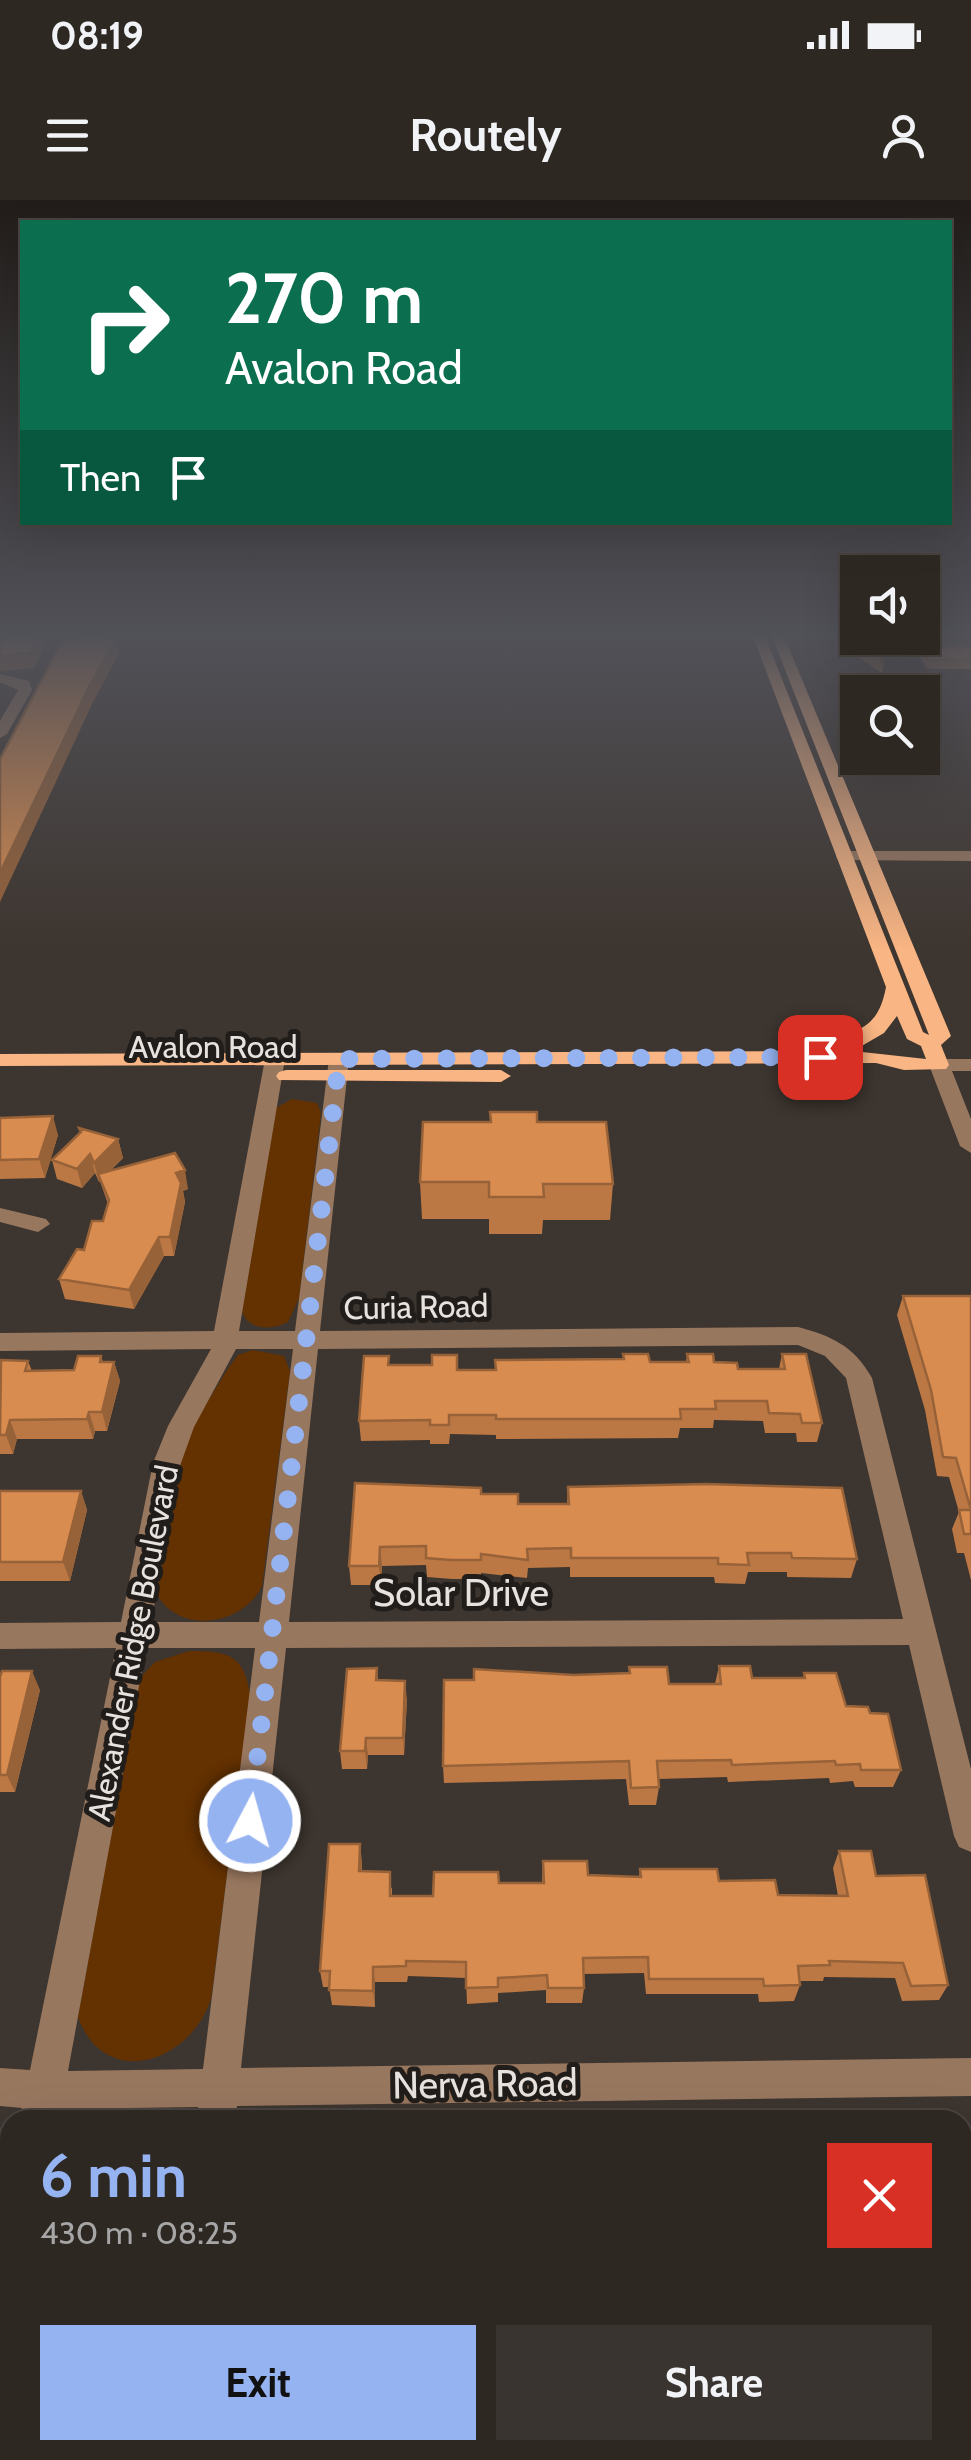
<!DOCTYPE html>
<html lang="en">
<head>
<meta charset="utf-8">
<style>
  body { margin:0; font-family:Cabin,sans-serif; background:#3a3430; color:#f1f3f6; height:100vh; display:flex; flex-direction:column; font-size:38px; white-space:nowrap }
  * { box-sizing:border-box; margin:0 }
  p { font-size:32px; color:#a7a6a6 }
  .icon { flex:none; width:55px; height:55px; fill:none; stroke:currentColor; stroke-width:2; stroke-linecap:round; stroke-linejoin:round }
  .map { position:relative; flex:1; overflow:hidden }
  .sheet { position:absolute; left:0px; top:1910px; width:972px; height:350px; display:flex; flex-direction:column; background:#2e2823; border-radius:30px 30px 0 0; box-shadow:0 10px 40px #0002,0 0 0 2px #494441 }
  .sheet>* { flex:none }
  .hud { position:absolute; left:20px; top:20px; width:932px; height:305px; border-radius:0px; box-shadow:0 10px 40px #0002,0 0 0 2px #494441; background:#0b6e4f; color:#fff; overflow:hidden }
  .buttons { position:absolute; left:840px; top:355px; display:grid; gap:20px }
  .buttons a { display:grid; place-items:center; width:100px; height:100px; border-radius:0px; background:#2e2823; box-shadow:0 10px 40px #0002,0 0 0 2px #494441; font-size:50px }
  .pin { position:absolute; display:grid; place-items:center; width:85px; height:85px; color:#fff; margin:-42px; border-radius:20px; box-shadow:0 5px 15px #0006 }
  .me { position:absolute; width:110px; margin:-55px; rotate:6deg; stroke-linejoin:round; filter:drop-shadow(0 0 8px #0008) }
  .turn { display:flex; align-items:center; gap:35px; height:210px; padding:0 40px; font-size:45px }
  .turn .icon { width:130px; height:130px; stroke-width:2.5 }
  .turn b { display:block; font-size:70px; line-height:85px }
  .then { display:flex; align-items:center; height:95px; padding:0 40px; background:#0003; gap:20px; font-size:38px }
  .round { display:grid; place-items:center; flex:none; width:105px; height:105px; border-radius:0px; background:#3a3430 }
  .summary { display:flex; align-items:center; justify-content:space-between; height:170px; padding:0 40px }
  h1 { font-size:60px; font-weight:800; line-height:75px; color:#95b2f1 }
  .action { display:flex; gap:20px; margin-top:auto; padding:20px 40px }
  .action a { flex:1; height:115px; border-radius:0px; background:#95b2f1; color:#111; font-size:40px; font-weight:800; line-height:115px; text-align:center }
  .action a+a { background:#3a3430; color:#f1f3f6 }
  .status { display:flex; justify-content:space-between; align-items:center; height:70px; padding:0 50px; background:#2e2823; direction:ltr }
  .status svg { height:28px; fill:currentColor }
  header { display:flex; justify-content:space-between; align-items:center; height:130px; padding:0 40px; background:#2e2823; font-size:45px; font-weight:800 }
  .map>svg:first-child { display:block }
  .green { fill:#643100 }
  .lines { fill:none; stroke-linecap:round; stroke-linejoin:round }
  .minor { fill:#98775f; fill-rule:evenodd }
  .major { fill:#f9b583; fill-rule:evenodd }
  .wall { fill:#bb7845 }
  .shaded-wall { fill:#986238 }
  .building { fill:#d98c50; stroke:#986238; stroke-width:2.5 }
  .route { stroke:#95b2f1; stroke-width:18; stroke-dasharray:0 32.4 }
  .labels { text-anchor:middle; stroke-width:10; stroke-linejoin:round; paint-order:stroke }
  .street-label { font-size:32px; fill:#e7e2de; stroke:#211d1a }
  .near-street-label { font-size:38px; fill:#e7e2de; stroke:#211d1a }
</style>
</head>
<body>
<div class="status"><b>08:19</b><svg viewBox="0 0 49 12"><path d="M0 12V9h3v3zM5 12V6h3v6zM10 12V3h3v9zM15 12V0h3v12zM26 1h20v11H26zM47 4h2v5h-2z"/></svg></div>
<header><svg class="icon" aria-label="menu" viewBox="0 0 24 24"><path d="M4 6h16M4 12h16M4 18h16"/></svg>Routely<svg class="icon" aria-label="person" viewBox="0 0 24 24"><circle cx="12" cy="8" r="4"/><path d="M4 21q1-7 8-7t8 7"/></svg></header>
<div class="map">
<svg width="971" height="2260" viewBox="0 0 971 2260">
  <rect width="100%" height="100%" fill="#3d352f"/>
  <path class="green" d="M292 899 317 903 321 913 299 1098 288 1122C272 1130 250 1131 242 1112L276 908Z
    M253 1150 284 1156 290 1171 262 1386C243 1426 177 1436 156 1392L179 1259 198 1217 229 1167 238 1155Z
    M189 1451C227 1451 244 1454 250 1494L211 1799C190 1863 105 1891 78 1817L139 1479 155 1462Z
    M10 2156V2250H156L155 2260H0V2209Z"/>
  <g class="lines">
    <path class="minor" d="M877 438H895L912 443H971V451H911Z
      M0 474 29 481 32 490 7 534 0 538V521L18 490 0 482Z
      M844 651H971V661L838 660 836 656Z
      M275 853 285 859 239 1131H295L329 859 339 853 349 859 320 1131 798 1127C832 1136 854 1146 872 1178L971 1569V1652L959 1647 954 1636 909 1445 286 1448 241 1868 971 1858V1896L237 1906 235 1920H197L198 1907 60 1909 58 1920H20L22 1908 0 1906V1868L30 1870 116 1448 0 1449V1423L121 1422 153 1263 168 1226 211 1149 0 1151V1133L214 1131 265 859ZM798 1145 825 1156 846 1178 903 1419 289 1422 318 1149ZM236 1149H293L259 1422H151L181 1263 194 1227ZM146 1448H255L203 1869 68 1871Z
      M939 859H971V871H952L971 919V953L960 946 929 865Z
      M0 1008 46 1019 50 1024 38 1032 0 1022Z
      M10 2046V2135L0 2139V2051Z
      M156 2250H200L199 2260H155Z"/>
    <path class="major" d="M752 434H764L923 832 929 835 771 434H783L951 836 941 845 949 865 946 869 904 870 876 863 0 866V854L825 851C853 824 877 836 886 787ZM897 816 907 839 921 846 926 859 853 851 884 833Z
      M286 870H501L511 876 501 882 279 880 276 876 279 872Z"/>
  </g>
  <path class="wall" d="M822 434H858L884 464 882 473Z
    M922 434H971V440L910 438H922Z
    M921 446H971V469H927L919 455Z
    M0 918 58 935 45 978 0 979Z
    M537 922 613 984 610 1020H543L542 1034H489V1019H422L420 982Z
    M118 939 123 958 110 971 188 989 183 991 185 1002 174 1056H164L134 1109 65 1099 59 1079 84 1050 103 1021 108 1004 100 981 99 982 95 973 82 988 57 979 52 960Z
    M903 1096H971V1380L964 1353H957L952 1329 959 1312 949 1277 937 1276 925 1210 897 1115Z
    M623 1154 650 1162H686L687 1154 738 1169H779L782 1154 822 1223 817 1242H797L796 1233H765L763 1221 714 1220 713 1228H680L678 1238 496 1239V1235L450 1234 449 1244H430V1240L361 1241 359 1221 390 1165 457 1170H496L623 1159Z
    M101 1156 103 1162H114L120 1181 107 1231H95L93 1239H17L13 1254H0V1164L28 1161 32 1171 74 1170Z
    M355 1283 481 1294 518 1304H567L568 1287 857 1359 851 1378 787 1377V1372H748L745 1384 715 1383 714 1377H570V1367L528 1368 527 1378 481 1373V1379H452L427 1377 426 1365 382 1366 381 1385H351L349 1366Z
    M0 1291H81L87 1310 70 1381H0Z
    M719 1466 752 1478H803L804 1473 846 1506 870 1513 901 1570 893 1587H855L853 1581 830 1583 829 1578 728 1582 727 1577 659 1579V1587L656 1605H629L626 1579 444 1583 443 1566 574 1475 629 1473V1467L669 1484H715Z
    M377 1468 378 1480 407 1499 404 1555H368L367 1569H342L340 1551Z
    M0 1477 40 1490 15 1592H0Z
    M839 1651 876 1676 948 1785 939 1800 902 1801 895 1778 824 1777 823 1781H800V1785L794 1801 759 1802 758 1794H646L644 1773 583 1774 584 1788 582 1803H546V1790L498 1793V1802L467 1804 466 1778 408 1776 407 1782H375V1807L332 1805 329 1787H323L320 1771 362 1661V1671L392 1688V1696H433L499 1683H542L543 1661 588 1675 639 1677 640 1669 719 1681 778 1695 838 1696 833 1668Z
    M962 1960H971V2124L965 2129H962Z"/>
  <path class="shaded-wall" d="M41 434 44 448 34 468 0 471V455Z
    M117 437 119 453 93 502 0 702V673L90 485Z
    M53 916 58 935 45 978 39 959Z
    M118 939 123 958 101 980 98 974 100 981 99 982 94 963Z
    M90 954 95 973 82 988 77 969Z
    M185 970 188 989 183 991 185 1002 174 1056 170 1037 176 973Z
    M159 1037 164 1056 134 1109 129 1090Z
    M114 1162 120 1181 107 1231 102 1212Z
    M89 1212 95 1231 93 1239 87 1219Z
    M10 1220 17 1239 13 1254 6 1235Z
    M81 1291 87 1310 70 1381 63 1362Z
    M380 1347 382 1366 381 1385 379 1366Z
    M32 1471 40 1490 15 1592 7 1575Z
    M405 1481 407 1499 404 1555 403 1538Z
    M366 1538 368 1555 367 1569 365 1551Z
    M360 1644 362 1661 361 1688 359 1671Z
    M373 1767 375 1782V1807L373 1791Z"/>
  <path class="building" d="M0 434H41L30 453 0 455Z
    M97 434H101L103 438 117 437 90 485 0 673V559L64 438Z
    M836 434H858V438H868L884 464Z
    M921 446H971V460H928Z
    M490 912H537V922H606L613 984H543L544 997H489V982H420L423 922H491Z
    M53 916 39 959 0 960V918Z
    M79 928 118 939 94 963 90 954 77 969 52 960 81 932Z
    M175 953 185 970 176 973 181 983 170 1037H159L129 1090 59 1079 77 1049 84 1050 92 1021H103L109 1000 98 974Z
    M903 1096H971V1334H964L959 1310H971L956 1258 943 1257 931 1190Z
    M623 1154H648L650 1162H689L687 1154H713L714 1162 737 1163 738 1169H785L782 1154H806L822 1223H802L800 1214 769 1213 767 1201H715L716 1209H680L681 1219H496V1215H449V1225H430V1220L359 1221 364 1156H389L388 1165H432V1155H457V1170H496L495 1160 624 1159Z
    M78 1156H101L100 1162H114L102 1212H89L87 1219 10 1220 6 1235H0L1 1160 28 1161 25 1171 74 1170Z
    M355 1283 481 1288V1294H518V1304H569L568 1287 706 1284 842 1288 857 1359 792 1358 791 1353H747L749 1365 718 1364V1358H571V1348L527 1349 528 1360 481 1354V1360H451L426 1358V1346L380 1347 379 1366H349Z
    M0 1291H81L63 1362H0Z
    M719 1466H750L752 1478H805L804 1473H836L846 1506 868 1507 870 1513 888 1514 901 1570H861L860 1564 836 1565 835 1561 732 1565 731 1560 657 1561 659 1587 631 1588 629 1561 443 1566 444 1480H474V1469L574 1475 630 1473 629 1467H667L669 1484H721Z
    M377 1468 376 1480 405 1481 403 1538H366L365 1551H340L347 1469Z
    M2 1471H32L7 1575H0V1477Z
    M329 1644H360L359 1671 390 1672V1696H433L434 1672H498L499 1683H544L543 1661H587L588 1675 641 1677 640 1669H717L719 1681 775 1680 778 1695 848 1696 839 1651H871L876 1676 925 1675 948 1785 911 1786 903 1763 829 1761 830 1765 798 1766 800 1785 764 1786 763 1779H649L648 1757 583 1758 584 1788H548L547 1775 498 1778V1787L466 1788V1762L406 1761V1766L373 1767V1791L329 1790 330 1771H320Z
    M962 1960H971V2119H962Z
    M621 2250H659L660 2260H622Z
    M882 2257H923L924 2260H882Z"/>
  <linearGradient id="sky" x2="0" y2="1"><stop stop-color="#221d1a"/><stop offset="0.58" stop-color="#515158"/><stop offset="1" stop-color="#515158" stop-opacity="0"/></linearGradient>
  <rect width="971" height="750" fill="url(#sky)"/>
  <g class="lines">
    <path class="route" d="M250 1621 339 859 820 857"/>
  </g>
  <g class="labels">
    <g class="street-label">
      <text x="213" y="858">Avalon Road</text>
      <text transform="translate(416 1107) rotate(-1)" y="11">Curia Road</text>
      <text transform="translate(133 1443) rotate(-79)" y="11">Alexander Ridge Boulevard</text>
    </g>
    <g class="near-street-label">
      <text x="461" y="1406">Solar Drive</text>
      <text transform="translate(485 1884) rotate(-1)" y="13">Nerva Road</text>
    </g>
  </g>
</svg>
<div class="buttons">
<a><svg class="icon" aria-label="sound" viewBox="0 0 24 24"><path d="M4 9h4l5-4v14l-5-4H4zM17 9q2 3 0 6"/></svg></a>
<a><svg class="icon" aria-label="search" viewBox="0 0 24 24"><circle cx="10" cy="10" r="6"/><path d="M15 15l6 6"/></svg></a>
</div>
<div class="pin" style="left:820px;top:857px;background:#d93025"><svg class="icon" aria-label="arrive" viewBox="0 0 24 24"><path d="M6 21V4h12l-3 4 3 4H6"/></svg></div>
<svg class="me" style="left:250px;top:1621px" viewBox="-20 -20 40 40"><circle r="17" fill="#95b2f1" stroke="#fff" stroke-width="3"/><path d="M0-11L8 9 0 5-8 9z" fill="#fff"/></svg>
<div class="hud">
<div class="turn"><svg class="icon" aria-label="right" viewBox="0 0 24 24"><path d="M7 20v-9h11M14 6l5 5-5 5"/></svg><div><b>270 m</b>Avalon Road</div></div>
<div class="then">Then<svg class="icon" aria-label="arrive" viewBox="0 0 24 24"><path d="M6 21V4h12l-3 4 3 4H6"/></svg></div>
</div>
<section class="sheet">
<div class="summary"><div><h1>6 min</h1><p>430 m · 08:25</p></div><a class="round" style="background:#d93025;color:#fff"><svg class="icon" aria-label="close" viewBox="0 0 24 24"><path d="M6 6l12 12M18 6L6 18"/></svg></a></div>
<div class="action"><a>Exit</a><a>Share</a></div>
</section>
</div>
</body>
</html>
